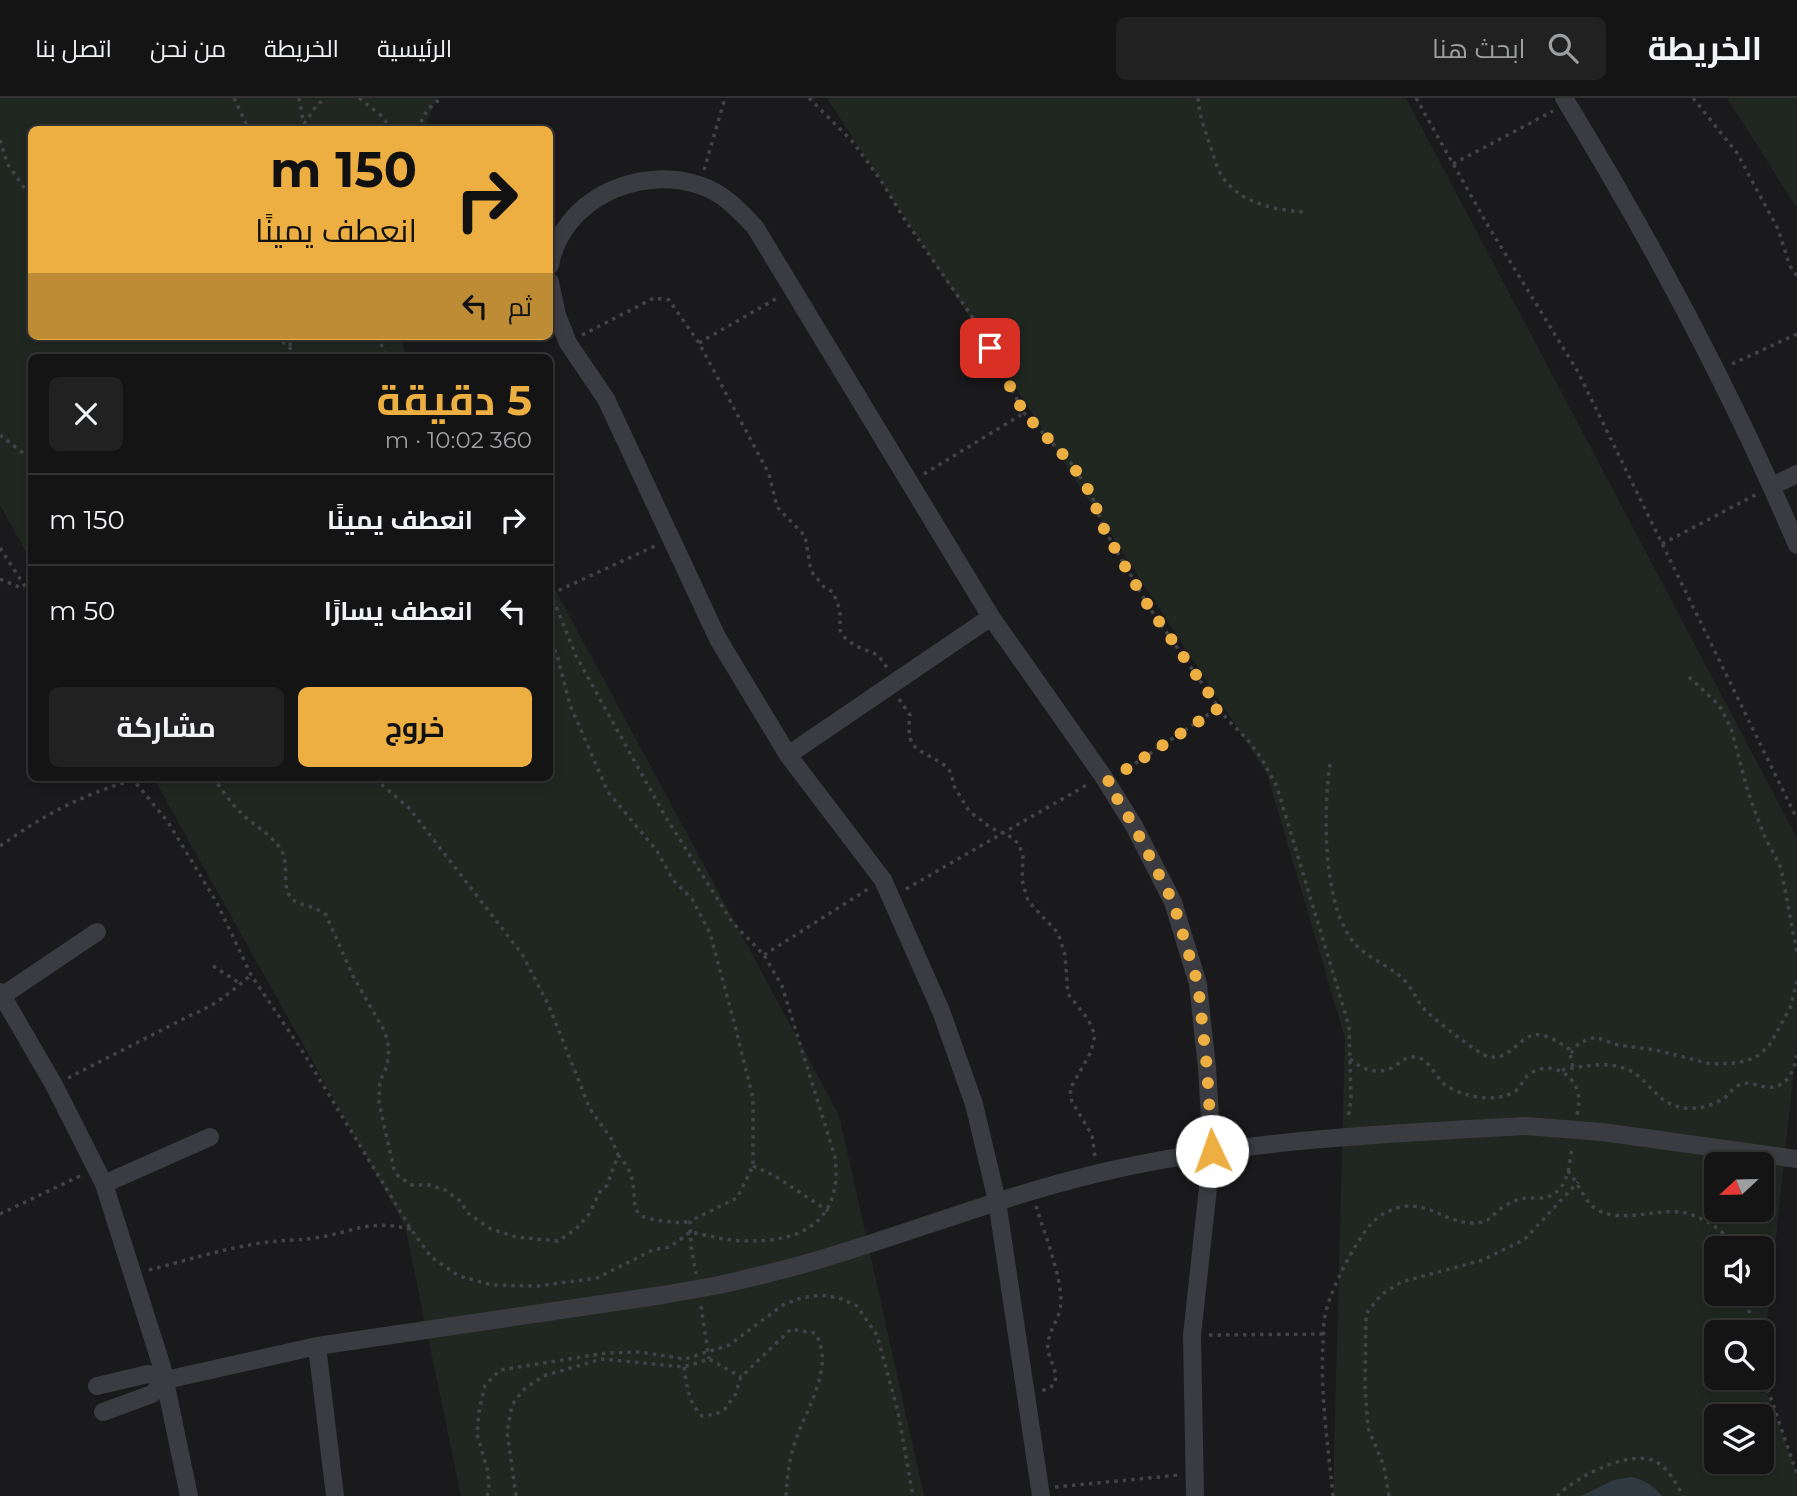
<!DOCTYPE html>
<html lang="ar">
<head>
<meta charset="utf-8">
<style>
  body { margin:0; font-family:Montserrat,Cairo,sans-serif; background:#212122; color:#f1f3f6; direction:rtl; height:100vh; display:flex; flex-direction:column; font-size:26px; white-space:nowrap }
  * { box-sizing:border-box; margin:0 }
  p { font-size:23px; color:#9d9ea0 }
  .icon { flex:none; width:38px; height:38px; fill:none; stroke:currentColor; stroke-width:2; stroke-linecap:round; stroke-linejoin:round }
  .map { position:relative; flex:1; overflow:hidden; direction:ltr }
  .drawer { position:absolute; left:28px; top:256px; width:525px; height:427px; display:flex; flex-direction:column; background:#141415; border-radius:10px; box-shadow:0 4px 10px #0003,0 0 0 2px #333334; direction:rtl }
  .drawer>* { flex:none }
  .top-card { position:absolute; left:28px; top:28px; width:525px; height:214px; border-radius:10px; box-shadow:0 4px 10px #0003,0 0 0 2px #333334; direction:rtl; background:#edaf41; color:#111; overflow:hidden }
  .needle { width:46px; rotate:248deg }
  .tools { position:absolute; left:1704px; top:1054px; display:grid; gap:14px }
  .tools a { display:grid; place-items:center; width:70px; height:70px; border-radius:10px; background:#141415; box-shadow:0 4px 10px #0003,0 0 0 2px #333334; font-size:35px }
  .pin { position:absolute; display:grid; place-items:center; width:60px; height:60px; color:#fff; margin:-30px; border-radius:14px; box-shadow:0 4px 10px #0006 }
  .me { position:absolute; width:77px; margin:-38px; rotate:357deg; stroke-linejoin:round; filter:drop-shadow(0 0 5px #0008) }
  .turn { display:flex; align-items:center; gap:24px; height:147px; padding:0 21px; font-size:32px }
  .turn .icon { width:91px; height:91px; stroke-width:2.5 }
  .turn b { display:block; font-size:49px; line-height:60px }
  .then { display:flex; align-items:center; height:66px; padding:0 21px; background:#0003; gap:14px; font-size:26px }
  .round { display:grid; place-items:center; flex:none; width:74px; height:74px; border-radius:10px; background:#212122 }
  .head { display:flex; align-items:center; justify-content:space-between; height:119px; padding:0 21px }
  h1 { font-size:42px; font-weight:700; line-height:52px; color:#edaf41 }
  .button { display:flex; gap:14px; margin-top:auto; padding:14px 21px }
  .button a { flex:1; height:80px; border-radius:10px; background:#edaf41; color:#111; font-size:28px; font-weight:700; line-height:80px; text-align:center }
  .button a+a { background:#212122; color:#f1f3f6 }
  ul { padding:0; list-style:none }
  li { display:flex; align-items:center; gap:21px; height:91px; padding:0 21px; border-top:2px solid #333334 }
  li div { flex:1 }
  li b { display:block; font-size:26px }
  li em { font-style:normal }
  header { display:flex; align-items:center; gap:42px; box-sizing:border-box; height:98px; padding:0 35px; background:#141415; border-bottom:2px solid #333334 }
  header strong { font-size:33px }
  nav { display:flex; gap:38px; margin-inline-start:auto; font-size:24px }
  .search { width:490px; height:63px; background:#212122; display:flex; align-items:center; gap:18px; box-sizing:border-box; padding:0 24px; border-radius:10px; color:#9d9ea0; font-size:26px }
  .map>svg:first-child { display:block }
  .green { fill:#202721; fill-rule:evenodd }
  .water { fill:#303940 }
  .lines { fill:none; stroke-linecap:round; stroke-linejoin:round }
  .path { stroke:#414348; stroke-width:3.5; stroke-dasharray:3.5 5; stroke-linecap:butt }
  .minor { stroke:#3b3c41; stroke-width:18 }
  .minor-bridge { stroke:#3b3c41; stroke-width:18 }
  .route { stroke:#edaf41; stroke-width:12; stroke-dasharray:0 21.6 }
</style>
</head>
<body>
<header>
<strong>الخريطة</strong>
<div class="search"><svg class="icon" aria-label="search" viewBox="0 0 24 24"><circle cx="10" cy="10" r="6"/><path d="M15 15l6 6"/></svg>ابحث هنا</div>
<nav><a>الرئيسية</a><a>الخريطة</a><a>من نحن</a><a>اتصل بنا</a></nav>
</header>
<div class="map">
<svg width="1797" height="1398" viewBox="0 0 1797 1398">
  <rect width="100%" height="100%" fill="#1a1a1c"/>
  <path class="green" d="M0 0H437L424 31 32 32V238H401L406 259H32L31 463 0 407Z
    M827 0H1406L1797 740V942L1762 1271V1234H1717V1279H1761L1797 1375V1398H1333L1345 940 1267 676ZM1717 1066H1762V1111H1717ZM1717 1150H1762V1195H1717ZM1717 1318H1762V1363H1717Z
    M1727 0H1797V110Z
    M550 482 839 1017 924 1398H461L405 1128 153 679H550Z"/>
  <path class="water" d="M1631 1379C1645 1382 1653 1387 1662 1398H1581L1614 1382Z"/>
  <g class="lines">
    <path class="path" d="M234 0 249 32
      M299 0 305 32
      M359 0 383 19 391 32
      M809 0 852 43 880 81 905 122 980 230 1024 315 1071 365 1091 396 1104 431 1149 509 1226 620 1248 642 1262 661 1277 689 1349 928 1351 1000 1348 1021
      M1198 0C1199 17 1205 32 1210 47 1214 58 1216 69 1222 78 1239 105 1275 112 1304 114
      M1416 0 1487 126 1578 274 1797 721
      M1693 0 1737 55 1778 131 1790 168 1797 178
      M304 26 317 7 325 0
      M417 32 427 12 441 0
      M0 42 7 65 32 101
      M1453 66 1553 13
      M704 72 725 0
      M582 237 654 200 669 202 699 245 769 376 777 409 805 438 811 473 824 489 833 494 840 512V532L846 541 856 548 878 557 888 571
      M276 238 300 259
      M378 238 386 259
      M699 245 779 199
      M290 248 291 238
      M1732 266 1797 236
      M0 337 32 362
      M924 376 1024 315
      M1662 446 1757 396
      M0 450 32 499
      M0 481 24 491
      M551 496 657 447
      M550 544 557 557 570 607 608 694 657 753 673 782 692 801 710 835 734 924 753 1000V1068L737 1100 690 1123 691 1149 696 1176
      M1689 579 1719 607 1731 630 1748 694 1763 735 1781 770 1797 855
      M899 601 910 617C905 656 920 649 947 669L951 675 954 688 969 713 991 730 1008 737 1019 746 1023 759 1022 782 1028 803 1058 835 1065 857 1068 896 1088 921 1095 937 1091 954 1070 991 1072 1004 1092 1037 1095 1059
      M1330 666C1323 713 1322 810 1356 847 1371 862 1393 869 1407 885 1414 894 1418 904 1425 912 1434 921 1478 956 1489 959 1514 963 1521 930 1545 938 1554 941 1562 946 1569 951L1573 970
      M1121 675 1218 610
      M131 679 168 724 217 805 251 877 301 951 411 1131 431 1159 459 1178 492 1187 538 1188 597 1180 653 1152 670 1149 690 1134C708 1137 727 1143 744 1143 803 1145 843 1122 835 1059L782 888 764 857 732 824 665 718 576 558 550 493
      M213 679C221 690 229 703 239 713 251 726 270 735 280 750 291 766 280 789 292 801 300 808 314 807 326 817L353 878 385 934 389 950 387 968 380 983 379 1005 394 1071 398 1078 412 1087H429L445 1092 459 1102 469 1116 491 1131 516 1139 558 1143 576 1131 590 1115 599 1095 607 1087 618 1057 612 1042 590 1011 549 908 522 856 409 710 381 686 368 679
      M0 748C44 717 81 697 133 682
      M906 791 1090 685
      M764 857 868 791
      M213 868 241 886
      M1571 955 1579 945 1595 939 1618 947 1656 952 1711 966 1737 965 1755 960 1769 948 1790 910 1797 883
      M1350 961C1363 972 1379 978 1395 968 1401 964 1405 959 1413 959 1429 959 1434 977 1444 986 1451 991 1460 995 1468 997 1483 1001 1502 1002 1515 993 1522 988 1524 978 1533 974 1551 964 1574 975 1578 996 1580 1003 1578 1010 1577 1017
      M1562 972C1589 967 1621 960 1643 982 1653 992 1662 1004 1676 1008 1692 1014 1714 1008 1727 998 1731 994 1733 990 1739 987 1748 983 1755 987 1765 989 1787 992 1795 972 1797 955
      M68 980 191 917C215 908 232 893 251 877
      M618 1057C624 1064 630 1071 632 1081 638 1108 626 1119 663 1123 673 1124 680 1126 690 1123
      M753 1068 775 1078 828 1113
      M1568 1073C1579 1085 1584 1105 1598 1112 1624 1126 1658 1109 1686 1115 1694 1117 1704 1122 1711 1126 1720 1131 1729 1140 1733 1150
      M1036 1108C1044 1134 1061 1177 1061 1203 1061 1219 1050 1230 1048 1245 1046 1261 1060 1271 1054 1287L1040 1294
      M0 1116 80 1078
      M1730 1143 1767 1142
      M149 1172C184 1163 219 1152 255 1146 275 1142 295 1143 315 1140 355 1134 367 1121 411 1131
      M1746 1195 1753 1234
      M701 1208 709 1261
      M1209 1237 1323 1236
      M684 1269C687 1288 688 1304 702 1318L716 1316 725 1311 735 1297 741 1279 791 1231 815 1235C836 1268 806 1311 795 1344 789 1362 787 1379 786 1398
      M1762 1275 1797 1376
      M1055 1389 1180 1377
      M487 1398 489 1390 488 1374 477 1336 479 1314 485 1287 500 1272 606 1255 640 1254 685 1261 729 1247 783 1207 801 1200 820 1197 839 1200 857 1208 877 1237 898 1314 913 1398
      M516 1398 507 1334 512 1307 523 1292 543 1278 602 1261 684 1269 709 1261 741 1279
      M1333 1398C1328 1347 1320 1296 1323 1244 1324 1236 1323 1226 1325 1218 1329 1197 1344 1167 1355 1149 1367 1129 1376 1115 1401 1109 1427 1103 1447 1125 1472 1125 1492 1126 1492 1114 1508 1106 1522 1099 1523 1100 1538 1100 1567 1100 1569 1071 1572 1049
      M1389 1398 1384 1368 1368 1330 1365 1289 1366 1216 1381 1197 1401 1184 1483 1162 1525 1141 1578 1084
      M1557 1398C1576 1379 1636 1346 1661 1367 1671 1375 1677 1387 1683 1398"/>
    <path class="minor" d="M1564 0C1652 144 1731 292 1797 447
      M550 167C562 102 637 67 699 87 722 94 738 111 755 129L991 519 1103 678 1134 728 1173 804 1198 886 1207 970 1212 1053 1192 1237 1195 1398
      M550 184 557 217 568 245 606 301 718 541 788 657 883 782 941 913 974 1006 997 1103 1041 1398
      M1772 388 1797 376
      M788 657 991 519
      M0 894 54 987 104 1086 162 1269 189 1398
      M2 898 97 834
      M1602 1034 1797 1061
      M104 1086 210 1039
      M719 1187C746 1181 774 1174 801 1167 900 1139 995 1100 1095 1076 1236 1042 1381 1036 1526 1028
      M317 1248 335 1398
      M97 1288 148 1276 166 1282
      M103 1314 152 1296 166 1282 317 1248 663 1197"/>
    <path class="minor-bridge" d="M1526 1028 1602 1034
      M663 1197 719 1187"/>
  </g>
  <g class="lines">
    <path class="route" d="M990 250 1024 315 1071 365 1091 396 1104 431 1123 465 1149 509 1219 610 1107 684 1134 728 1173 804 1198 886 1207 970 1212 1053"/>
  </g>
</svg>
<div class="tools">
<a><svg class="needle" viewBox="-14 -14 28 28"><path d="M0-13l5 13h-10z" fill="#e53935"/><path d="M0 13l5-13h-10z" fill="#9d9ea0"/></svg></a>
<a><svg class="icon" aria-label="sound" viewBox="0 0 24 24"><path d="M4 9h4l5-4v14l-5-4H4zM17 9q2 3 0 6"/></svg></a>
<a><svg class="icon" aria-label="search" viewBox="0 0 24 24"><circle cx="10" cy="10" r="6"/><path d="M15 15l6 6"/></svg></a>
<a><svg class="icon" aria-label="layers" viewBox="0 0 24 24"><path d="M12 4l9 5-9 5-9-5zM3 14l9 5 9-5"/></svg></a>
</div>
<div class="pin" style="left:990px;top:250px;background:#d93025"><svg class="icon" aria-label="arrive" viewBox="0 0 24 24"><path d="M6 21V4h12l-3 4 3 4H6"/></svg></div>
<svg class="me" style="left:1212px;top:1053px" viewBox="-20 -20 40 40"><circle r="19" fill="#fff"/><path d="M0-13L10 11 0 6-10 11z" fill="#edaf41"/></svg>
<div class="top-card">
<div class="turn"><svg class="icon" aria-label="right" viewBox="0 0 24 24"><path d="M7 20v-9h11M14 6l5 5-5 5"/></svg><div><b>150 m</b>انعطف يمينًا</div></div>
<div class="then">ثم<svg class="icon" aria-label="left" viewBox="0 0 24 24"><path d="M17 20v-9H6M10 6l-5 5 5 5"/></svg></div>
</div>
<section class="drawer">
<div class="head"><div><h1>5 دقيقة</h1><p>360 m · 10:02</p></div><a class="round"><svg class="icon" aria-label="close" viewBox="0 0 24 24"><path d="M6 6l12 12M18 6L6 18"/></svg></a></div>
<ul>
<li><svg class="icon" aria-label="right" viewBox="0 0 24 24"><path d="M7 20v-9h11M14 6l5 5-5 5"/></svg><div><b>انعطف يمينًا</b></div><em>150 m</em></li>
<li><svg class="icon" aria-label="left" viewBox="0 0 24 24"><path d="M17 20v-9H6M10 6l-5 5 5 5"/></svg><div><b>انعطف يسارًا</b></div><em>50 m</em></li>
</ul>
<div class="button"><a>خروج</a><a>مشاركة</a></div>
</section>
</div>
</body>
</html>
